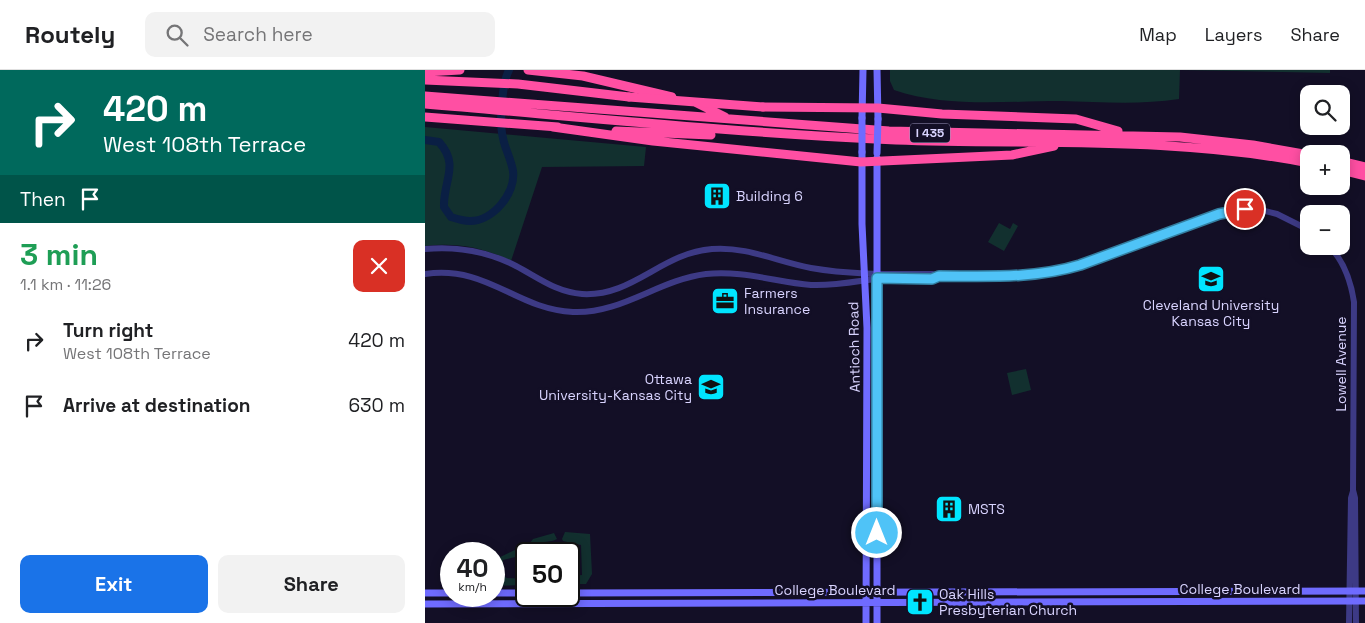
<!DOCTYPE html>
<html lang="en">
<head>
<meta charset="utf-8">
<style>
  body { margin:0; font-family:"Space Grotesk",sans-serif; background:#f2f2f2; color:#202124; height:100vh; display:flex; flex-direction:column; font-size:19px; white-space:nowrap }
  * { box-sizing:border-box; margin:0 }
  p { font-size:16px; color:#757577 }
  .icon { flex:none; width:28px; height:28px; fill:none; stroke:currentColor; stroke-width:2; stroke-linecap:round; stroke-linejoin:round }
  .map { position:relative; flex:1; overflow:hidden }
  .sheet { display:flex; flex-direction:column; background:#fff; width:425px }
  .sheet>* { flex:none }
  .hud { background:#00695c; color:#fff; overflow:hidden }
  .tools { position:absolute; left:875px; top:15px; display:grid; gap:10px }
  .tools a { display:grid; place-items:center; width:50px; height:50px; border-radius:10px; background:#fff; box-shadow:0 2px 12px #0003; font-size:25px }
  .speed { position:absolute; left:15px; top:472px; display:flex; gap:10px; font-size:25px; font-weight:700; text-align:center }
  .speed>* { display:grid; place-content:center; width:65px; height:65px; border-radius:50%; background:#fff; box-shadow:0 2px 12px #0003; line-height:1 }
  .speed small { font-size:12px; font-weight:400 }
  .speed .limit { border:2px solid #111; border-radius:8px; background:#fff; color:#111 }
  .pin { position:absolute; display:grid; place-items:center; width:42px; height:42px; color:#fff; margin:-21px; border:2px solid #fff; border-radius:50%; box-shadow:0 1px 5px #0007 }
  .me { position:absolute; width:55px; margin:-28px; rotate:0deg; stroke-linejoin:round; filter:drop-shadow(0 0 4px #0008) }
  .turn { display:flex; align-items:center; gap:18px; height:105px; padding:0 20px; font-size:22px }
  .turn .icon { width:65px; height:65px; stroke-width:2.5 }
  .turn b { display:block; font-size:35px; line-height:42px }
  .then { display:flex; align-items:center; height:48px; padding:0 20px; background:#0003; gap:10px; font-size:19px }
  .round { display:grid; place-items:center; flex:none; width:52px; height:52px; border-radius:10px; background:#f2f2f2 }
  .headline { display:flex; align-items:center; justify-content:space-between; height:85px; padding:0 20px }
  h1 { font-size:30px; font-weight:600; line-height:38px; color:#1e9e55 }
  .action { display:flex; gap:10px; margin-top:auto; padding:10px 20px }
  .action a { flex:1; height:58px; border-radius:10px; background:#1a73e8; color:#fff; font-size:20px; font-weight:600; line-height:58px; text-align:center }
  .action a+a { background:#f2f2f2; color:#202124 }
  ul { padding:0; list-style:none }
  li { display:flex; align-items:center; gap:15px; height:65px; padding:0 20px }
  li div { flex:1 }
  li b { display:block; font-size:19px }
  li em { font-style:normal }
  header { display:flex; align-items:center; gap:30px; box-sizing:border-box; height:70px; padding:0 25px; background:#fff; border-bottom:1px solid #e0e0e0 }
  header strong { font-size:24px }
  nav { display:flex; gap:28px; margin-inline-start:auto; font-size:18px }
  .search { width:350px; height:45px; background:#f2f2f2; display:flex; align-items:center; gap:12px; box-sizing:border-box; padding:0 18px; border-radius:10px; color:#757577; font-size:19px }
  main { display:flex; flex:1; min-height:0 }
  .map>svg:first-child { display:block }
  .green { fill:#12302f }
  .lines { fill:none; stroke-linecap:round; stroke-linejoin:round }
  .river { stroke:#0a1f44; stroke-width:8 }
  .tertiary { stroke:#3d3a85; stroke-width:6 }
  .secondary { stroke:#6f6bff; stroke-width:7 }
  .motorway { stroke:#ff4fa3; stroke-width:9 }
  .secondary-bridge { stroke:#6f6bff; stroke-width:7 }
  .motorway-bridge { stroke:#ff4fa3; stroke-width:9 }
  .route-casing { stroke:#337fa1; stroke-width:12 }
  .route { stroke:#4fc3f7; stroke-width:9 }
  .labels { text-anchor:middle; stroke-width:5; stroke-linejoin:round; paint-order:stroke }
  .shield { fill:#130f26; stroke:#9e99be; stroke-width:1 }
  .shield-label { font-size:12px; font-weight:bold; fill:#d9d4ff }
  .poi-label { font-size:14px; fill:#d9d4ff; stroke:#130f26; text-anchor:start }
  .street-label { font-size:14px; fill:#d9d4ff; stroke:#130f26 }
</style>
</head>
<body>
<header>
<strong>Routely</strong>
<div class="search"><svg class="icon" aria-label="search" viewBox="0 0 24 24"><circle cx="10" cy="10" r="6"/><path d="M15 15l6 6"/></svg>Search here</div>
<nav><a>Map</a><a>Layers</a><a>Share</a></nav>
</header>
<main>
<section class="sheet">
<div class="hud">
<div class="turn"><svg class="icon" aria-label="right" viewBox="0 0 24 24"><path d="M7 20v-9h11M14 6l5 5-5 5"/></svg><div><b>420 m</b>West 108th Terrace</div></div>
<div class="then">Then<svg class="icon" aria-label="arrive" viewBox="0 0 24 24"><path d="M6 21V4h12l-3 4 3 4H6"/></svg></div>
</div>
<div class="headline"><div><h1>3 min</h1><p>1.1 km · 11:26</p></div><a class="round" style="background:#d93025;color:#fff"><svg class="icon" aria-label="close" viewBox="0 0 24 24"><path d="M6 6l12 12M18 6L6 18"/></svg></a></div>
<ul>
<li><svg class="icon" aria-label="right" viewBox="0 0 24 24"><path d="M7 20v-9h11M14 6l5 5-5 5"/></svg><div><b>Turn right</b><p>West 108th Terrace</p></div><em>420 m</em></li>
<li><svg class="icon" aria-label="arrive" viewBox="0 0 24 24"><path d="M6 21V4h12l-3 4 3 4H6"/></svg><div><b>Arrive at destination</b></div><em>630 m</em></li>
</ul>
<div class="action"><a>Exit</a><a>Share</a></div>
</section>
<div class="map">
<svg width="940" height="553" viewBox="0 0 940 553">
  <rect width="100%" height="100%" fill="#130f26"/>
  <path class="green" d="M465 0H905V3L755 0 754 29C716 35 675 32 636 31 581 31 521 38 469 20L465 11Z
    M0 57 221 77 219 96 117 97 86 191C59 177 29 172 0 176Z
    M574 153 585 159 588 153 593 156 579 181 563 172Z
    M601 299 606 320 587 325 582 303Z
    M140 462 165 464 167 504 161 514H144V506L157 505 156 475 138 471 137 469Z
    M129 463 132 469C125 473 118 470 112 475L105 473 108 469Z
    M96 477 99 485 78 490 77 505 82 508 101 509V515L69 516V509L71 508 69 490Z"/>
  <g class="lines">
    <path class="river" d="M0 70 14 72C35 95 18 111 19 137L26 147C32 149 39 151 45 151 68 151 91 123 88 101 86 89 80 79 78 68 74 53 77 13 84 0"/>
    <path class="tertiary" d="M904 176C919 191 926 212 929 232L928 420 930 428 931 553
      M0 179C33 176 62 181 91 196 114 208 131 222 157 224 208 227 236 183 287 179 321 176 353 192 386 198 426 205 467 204 507 204L514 206C561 206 609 209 655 195L807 140H836L852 144 884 160
      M0 204C63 195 90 239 148 242 197 244 233 210 281 204 317 200 351 212 386 215 408 216 428 212 450 209 468 207 488 209 507 209L514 206
      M924 553 926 428 928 421"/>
    <path class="secondary" d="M452 0 453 49
      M437 48 438 0
      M437 82V154L442 258 441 553
      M0 523H26
      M69 523H101
      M144 523 940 521
      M0 534 940 531
      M452 553V88"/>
    <path class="motorway" d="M103 0 158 6 247 27
      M0 2 35 0
      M0 10 93 14 204 27
      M0 26 464 61 755 67 828 75 884 85
      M272 33 300 47
      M0 34C157 47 313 63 471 70 609 75 747 66 884 93
      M338 37 453 38 517 44 651 49 693 61
      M0 47 133 57
      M128 57 228 71 436 92 587 85 629 76
      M191 61 286 65
      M916 91 940 97
      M916 100 940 106"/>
    <path class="secondary-bridge" d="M437 82V48
      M452 83 453 49"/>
    <path class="motorway-bridge" d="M204 27 338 37"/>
  </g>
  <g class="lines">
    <g class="route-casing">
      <path id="route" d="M452 463V208L507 209 514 206C561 206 609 209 655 195L794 144 820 139"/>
    </g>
    <use href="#route" class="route"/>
  </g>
  <defs>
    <g id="building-square" transform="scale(1.4375)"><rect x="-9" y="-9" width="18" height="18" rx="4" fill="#00e5ff" stroke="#130f26"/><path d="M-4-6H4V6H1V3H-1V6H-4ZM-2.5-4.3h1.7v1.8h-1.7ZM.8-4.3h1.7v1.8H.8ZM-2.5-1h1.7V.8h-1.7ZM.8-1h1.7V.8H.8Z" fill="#111"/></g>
    <g id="university-square" transform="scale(1.4375)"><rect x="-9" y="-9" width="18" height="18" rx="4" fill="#00e5ff" stroke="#130f26"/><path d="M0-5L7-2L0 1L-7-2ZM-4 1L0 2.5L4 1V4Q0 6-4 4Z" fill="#111"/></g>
    <g id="office-square" transform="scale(1.4375)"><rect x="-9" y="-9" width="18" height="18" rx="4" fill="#00e5ff" stroke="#130f26"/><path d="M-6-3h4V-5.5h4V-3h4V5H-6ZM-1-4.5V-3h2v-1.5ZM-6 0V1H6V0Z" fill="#111"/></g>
    <g id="school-square" transform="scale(1.4375)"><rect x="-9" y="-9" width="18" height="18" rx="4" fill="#00e5ff" stroke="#130f26"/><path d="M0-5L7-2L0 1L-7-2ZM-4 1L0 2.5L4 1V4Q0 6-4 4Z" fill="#111"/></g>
    <g id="church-square" transform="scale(1.4375)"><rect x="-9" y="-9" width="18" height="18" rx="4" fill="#00e5ff" stroke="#130f26"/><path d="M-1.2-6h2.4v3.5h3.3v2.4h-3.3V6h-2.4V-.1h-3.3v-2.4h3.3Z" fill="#111"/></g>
  </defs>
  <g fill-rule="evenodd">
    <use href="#building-square" x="292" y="126"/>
    <use href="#university-square" x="786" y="209"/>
    <use href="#office-square" x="300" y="231"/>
    <use href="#school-square" x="286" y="317"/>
    <use href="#building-square" x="524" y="439"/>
    <use href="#church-square" x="495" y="532"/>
  </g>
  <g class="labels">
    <rect class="shield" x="485" y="53.5" width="40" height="19" rx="4"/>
    <g class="shield-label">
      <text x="505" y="67">I 435</text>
    </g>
    <g class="poi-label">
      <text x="311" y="131">Building 6</text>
      <text x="319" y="228">Farmers<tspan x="319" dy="16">Insurance</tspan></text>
      <text x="786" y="240" text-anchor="middle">Cleveland University<tspan x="786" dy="16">Kansas City</tspan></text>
      <text x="267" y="314" text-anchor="end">Ottawa<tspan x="267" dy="16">University-Kansas City</tspan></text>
      <text x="543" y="444">MSTS</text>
      <text x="514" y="529">Oak Hills<tspan x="514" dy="16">Presbyterian Church</tspan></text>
    </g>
    <g class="street-label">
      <text transform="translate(429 277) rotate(-91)" y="5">Antioch Road</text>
      <text transform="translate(916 294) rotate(-90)" y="5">Lowell Avenue</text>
      <text x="815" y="524">College Boulevard</text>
      <text x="410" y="525">College Boulevard</text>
    </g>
  </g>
</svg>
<div class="tools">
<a><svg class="icon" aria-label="search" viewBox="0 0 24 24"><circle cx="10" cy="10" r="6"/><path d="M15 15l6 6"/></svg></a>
<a>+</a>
<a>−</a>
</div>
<div class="speed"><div>40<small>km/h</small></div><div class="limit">50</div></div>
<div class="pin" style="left:820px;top:139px;background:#d93025"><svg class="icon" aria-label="arrive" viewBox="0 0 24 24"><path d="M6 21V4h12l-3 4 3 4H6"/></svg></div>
<svg class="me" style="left:452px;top:463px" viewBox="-20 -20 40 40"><circle r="17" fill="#4fc3f7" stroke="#fff" stroke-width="3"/><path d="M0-11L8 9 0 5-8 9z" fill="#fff"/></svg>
</div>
</main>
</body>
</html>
